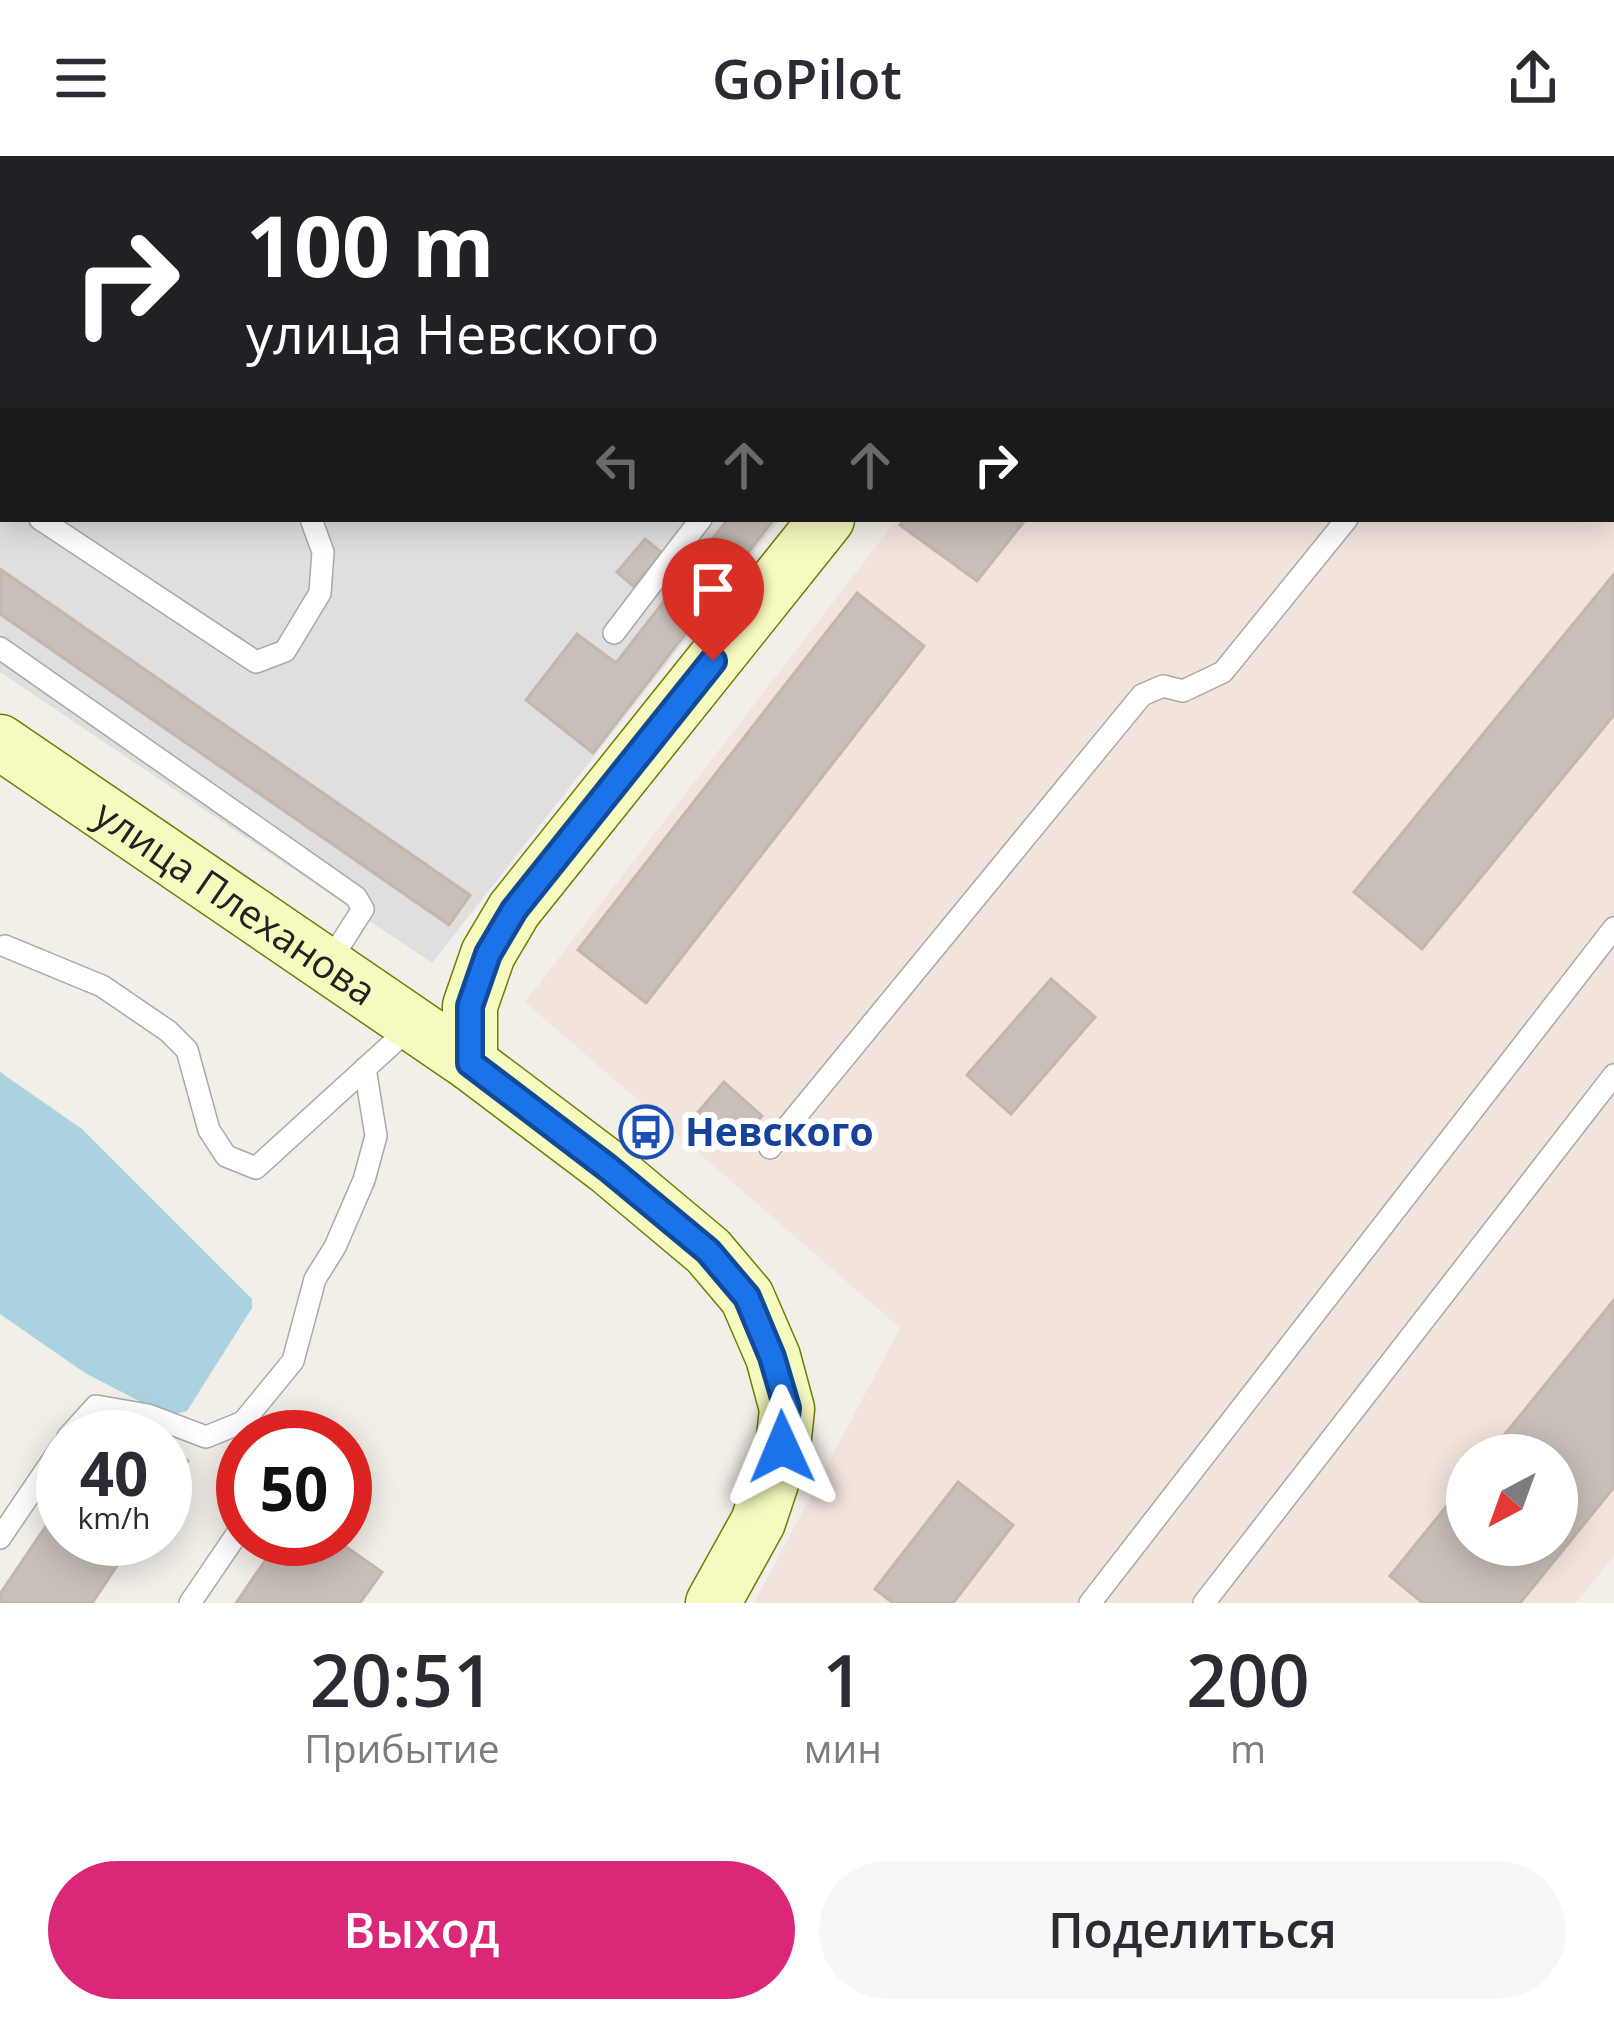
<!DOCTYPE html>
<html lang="ru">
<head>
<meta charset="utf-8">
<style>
  body { margin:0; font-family:"Open Sans",sans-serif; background:#f7f7f7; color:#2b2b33; height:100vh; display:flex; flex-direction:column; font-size:45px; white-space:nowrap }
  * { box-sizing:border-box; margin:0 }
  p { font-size:39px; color:#7c7c81 }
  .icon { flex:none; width:66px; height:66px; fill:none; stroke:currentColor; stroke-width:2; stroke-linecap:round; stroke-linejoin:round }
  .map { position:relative; height:1447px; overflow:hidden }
  .panel { display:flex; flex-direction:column; background:#fff; flex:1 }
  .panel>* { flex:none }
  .top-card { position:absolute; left:0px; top:0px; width:1614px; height:366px; box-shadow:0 6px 30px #0003; background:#202124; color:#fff; overflow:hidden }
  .needle { width:78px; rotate:221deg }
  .fabs { position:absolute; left:1446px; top:1278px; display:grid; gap:24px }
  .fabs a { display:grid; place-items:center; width:132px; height:132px; border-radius:50%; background:#fff; box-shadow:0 6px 30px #0003; font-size:60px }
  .speed { position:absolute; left:36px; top:1254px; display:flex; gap:24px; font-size:60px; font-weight:700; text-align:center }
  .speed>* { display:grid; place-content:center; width:156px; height:156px; border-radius:50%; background:#fff; box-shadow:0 6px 30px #0003; line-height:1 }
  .speed small { font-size:30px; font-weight:400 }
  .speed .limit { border:18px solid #d22; background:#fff; color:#111 }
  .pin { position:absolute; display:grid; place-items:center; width:102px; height:102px; color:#fff; margin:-123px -51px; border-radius:50% 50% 50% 0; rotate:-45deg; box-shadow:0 0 12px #0007 }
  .pin .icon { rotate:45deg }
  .me { position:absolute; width:132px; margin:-66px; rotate:359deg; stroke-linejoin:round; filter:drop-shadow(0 0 9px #0008) }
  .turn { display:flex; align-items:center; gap:42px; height:252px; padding:0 48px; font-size:54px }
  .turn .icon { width:156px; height:156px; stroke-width:2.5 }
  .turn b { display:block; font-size:84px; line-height:102px }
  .lanes { display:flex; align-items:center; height:114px; padding:0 48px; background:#0003; justify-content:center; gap:60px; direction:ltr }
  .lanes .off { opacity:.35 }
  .eta { display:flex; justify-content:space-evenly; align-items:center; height:204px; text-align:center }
  .eta b { font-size:72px; font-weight:600; line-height:84px }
  .cta { display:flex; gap:24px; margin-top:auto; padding:24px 48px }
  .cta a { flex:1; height:138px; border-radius:72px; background:#db2777; color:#fff; font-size:48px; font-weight:600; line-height:138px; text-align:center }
  .cta a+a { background:#f7f7f7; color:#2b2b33 }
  header { display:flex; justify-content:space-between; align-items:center; height:156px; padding:0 48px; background:#fff; font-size:54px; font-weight:600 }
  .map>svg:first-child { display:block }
  .residential { fill:#e0dfdf }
  .military { fill:#f3e3dd; fill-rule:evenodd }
  .water { fill:#aad3df }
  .building { fill:#c7bfb8; stroke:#c4b6ab; stroke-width:3 }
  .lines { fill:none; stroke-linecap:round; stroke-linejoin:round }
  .lane-casing { stroke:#a9a9a9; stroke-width:24 }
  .secondary-casing { stroke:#707d05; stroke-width:57 }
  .lane { stroke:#fff; stroke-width:21 }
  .secondary { stroke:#f7fabf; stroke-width:54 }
  .route-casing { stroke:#114b97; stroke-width:30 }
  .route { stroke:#1a73e8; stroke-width:21 }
  .labels { text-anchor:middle; stroke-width:12; stroke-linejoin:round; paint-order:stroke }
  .street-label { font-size:39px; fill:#222; stroke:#fff }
  .transit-label { font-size:39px; font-weight:bold; fill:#164399; stroke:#fff; text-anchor:start }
</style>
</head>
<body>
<header><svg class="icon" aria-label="menu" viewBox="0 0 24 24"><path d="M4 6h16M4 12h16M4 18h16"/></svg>GoPilot<svg class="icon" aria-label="share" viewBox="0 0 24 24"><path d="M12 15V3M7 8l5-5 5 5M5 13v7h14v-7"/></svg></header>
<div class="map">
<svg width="1614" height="1447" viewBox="0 0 1614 1447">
  <rect width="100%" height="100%" fill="#f2efe9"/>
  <path class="residential" d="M0 0H1065L1063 3H3V363H780L432 807 0 516Z"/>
  <path class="military" d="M1177 0H1614V1400L1576 1447H754L900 1172 525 846 897 363H1611V3H1175ZM1467 1299H1557V1389H1467Z"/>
  <path class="water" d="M0 916 82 973 252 1143V1152L187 1255 168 1260 85 1217 0 1158Z"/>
  <path class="building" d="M787 0H954L956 2 791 3Z
    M1009 0H1056L1054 3H1007Z
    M1611 182 1614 184V230L1611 234Z
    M728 363H774L593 597 526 544 577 478 616 507Z
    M905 363H1026L977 425 900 369Z
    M645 383 662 397 633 430 617 416Z
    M0 413 470 739 449 769 0 458Z
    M1614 418V559L1422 793 1354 736Z
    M857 437 924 490 646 847 578 794Z
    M1051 823 1095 861 1011 958 967 919Z
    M724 926 762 960 736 990 698 956Z
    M1614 1144V1331L1520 1447H1423L1390 1420 1467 1325V1389H1557V1299H1488Z
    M121 1259 153 1281H106Z
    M165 1289 188 1305 165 1339Z
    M958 1326 1013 1369 953 1447H893L875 1433Z
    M63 1345V1383H135L92 1447H0V1438Z
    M280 1383H335L382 1416 360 1447H236Z"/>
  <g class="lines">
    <g class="lane-casing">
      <path id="lane" d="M205 3 207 0
        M404 3 406 0
        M974 3 976 0
        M1301 3 1302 0
        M1611 38 1614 34
        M40 363 256 506 285 495 320 437 323 396 311 363
        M614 477 701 363
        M0 492 356 741 363 753 328 808
        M5 790 102 830 168 875 187 894 209 974 226 1000 256 1012 414 868
        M770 992 1142 539 1163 530 1183 535 1223 516 1347 363
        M68 1281 96 1250 148 1259 206 1281 243 1266 293 1205 315 1123 335 1091 364 1024 376 980 365 912
        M0 1382 63 1289
        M190 1447 243 1369
        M1090 1447 1614 772
        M1204 1447 1614 919"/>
    </g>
    <g class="secondary-casing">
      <g id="secondary">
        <path d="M1113 3 1115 0"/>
        <path id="s1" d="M0 586 470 907 609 1012 708 1095 747 1141 773 1201 787 1253 783 1291 758 1366 713 1447"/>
        <path d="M470 907V850L488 798 514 754 827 363"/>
      </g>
    </g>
    <use href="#lane" class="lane"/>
    <use href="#secondary" class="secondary"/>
  </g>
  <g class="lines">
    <g class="route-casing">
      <path id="route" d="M713 505 514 754 488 798 470 850V907L608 1012 708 1095 747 1141 772 1201 787 1252 782 1291"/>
    </g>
    <use href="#route" class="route"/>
  </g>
  <defs>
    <g id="bus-ring" transform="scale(2.7)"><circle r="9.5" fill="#fff" stroke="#1a4fb4" stroke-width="1.5"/><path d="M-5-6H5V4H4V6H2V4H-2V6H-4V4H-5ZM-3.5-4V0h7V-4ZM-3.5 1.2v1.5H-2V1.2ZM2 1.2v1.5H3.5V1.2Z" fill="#1a4fb4"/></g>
  </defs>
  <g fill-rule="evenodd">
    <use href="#bus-ring" x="646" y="976"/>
  </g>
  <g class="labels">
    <g class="street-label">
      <text dy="14" stroke="none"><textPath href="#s1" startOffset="285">улица Плеханова</textPath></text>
    </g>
    <g class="transit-label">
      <text x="685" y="990">Невского</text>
    </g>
  </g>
</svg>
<div class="fabs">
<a><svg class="needle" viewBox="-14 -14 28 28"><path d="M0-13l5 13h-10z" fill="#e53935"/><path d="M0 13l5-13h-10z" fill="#7c7c81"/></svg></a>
</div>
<div class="speed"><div>40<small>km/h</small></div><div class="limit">50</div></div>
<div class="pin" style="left:713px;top:505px;background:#d93025"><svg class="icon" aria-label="arrive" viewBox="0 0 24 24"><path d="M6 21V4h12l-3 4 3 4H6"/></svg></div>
<svg class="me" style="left:782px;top:1291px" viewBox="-20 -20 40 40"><path d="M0-17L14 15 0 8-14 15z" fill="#1a73e8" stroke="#fff" stroke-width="4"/></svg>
<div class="top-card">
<div class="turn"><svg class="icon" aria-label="right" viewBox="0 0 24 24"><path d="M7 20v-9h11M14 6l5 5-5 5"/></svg><div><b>100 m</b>улица Невского</div></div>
<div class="lanes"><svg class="icon off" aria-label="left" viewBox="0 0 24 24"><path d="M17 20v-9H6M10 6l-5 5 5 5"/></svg><svg class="icon off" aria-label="ahead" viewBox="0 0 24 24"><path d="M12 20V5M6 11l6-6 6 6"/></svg><svg class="icon off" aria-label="ahead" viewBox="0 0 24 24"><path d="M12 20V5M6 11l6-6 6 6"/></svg><svg class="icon" aria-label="right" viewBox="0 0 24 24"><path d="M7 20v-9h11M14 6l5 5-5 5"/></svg></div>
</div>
</div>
<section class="panel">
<div class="eta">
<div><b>20:51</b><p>Прибытие</p></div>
<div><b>1</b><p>мин</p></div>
<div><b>200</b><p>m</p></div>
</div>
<div class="cta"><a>Выход</a><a>Поделиться</a></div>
</section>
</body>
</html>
